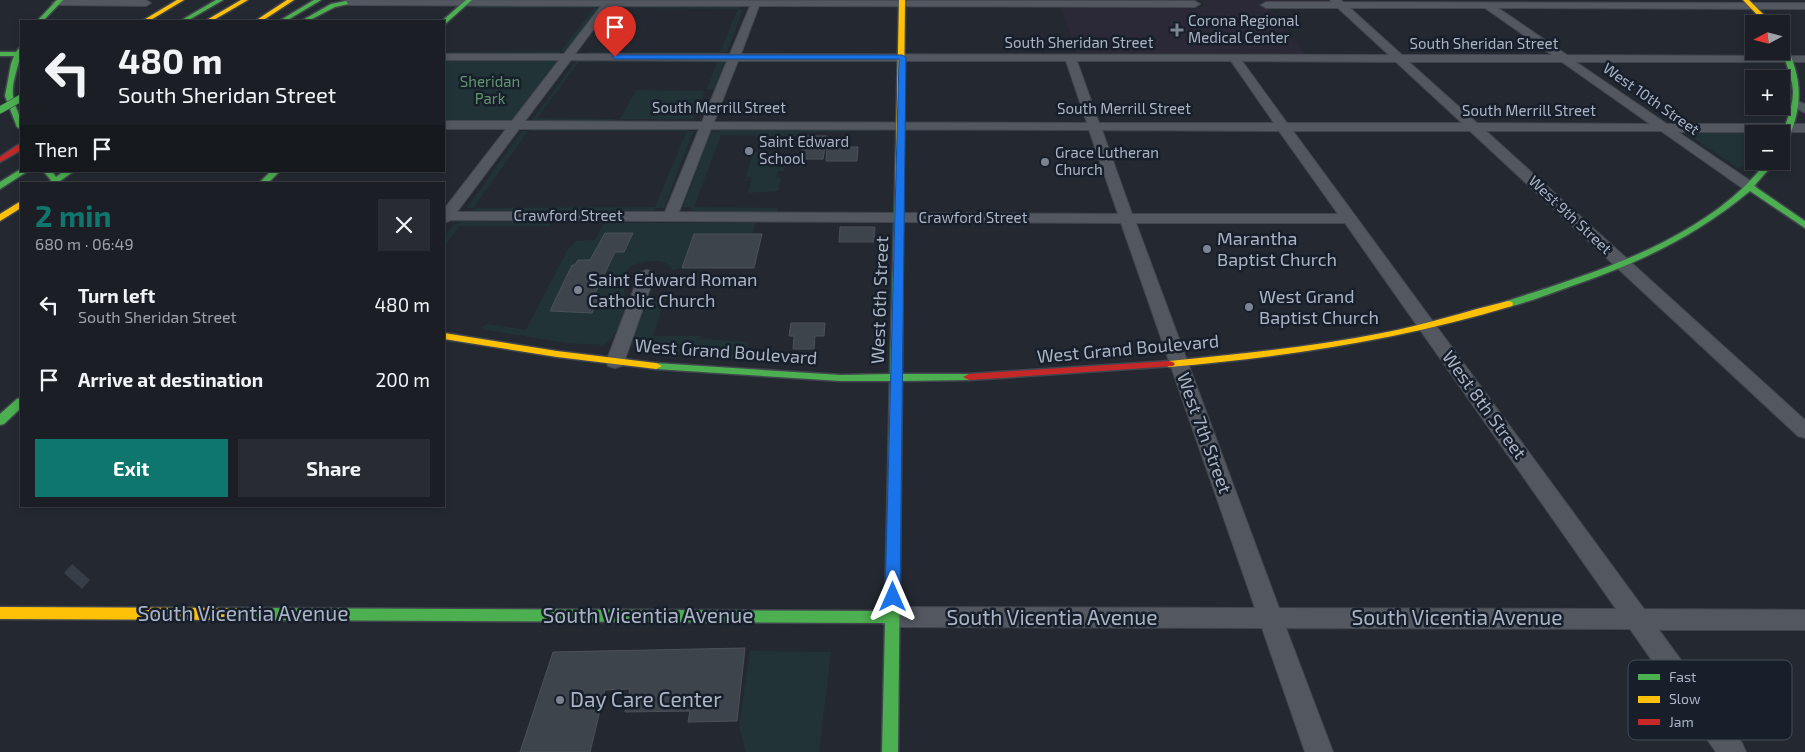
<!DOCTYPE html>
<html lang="en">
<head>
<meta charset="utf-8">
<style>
  body { margin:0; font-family:"Exo 2",sans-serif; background:#282c32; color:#f1f3f6; height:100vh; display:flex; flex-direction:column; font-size:19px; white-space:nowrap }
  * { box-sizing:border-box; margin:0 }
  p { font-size:16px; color:#a0a2a7 }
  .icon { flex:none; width:28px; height:28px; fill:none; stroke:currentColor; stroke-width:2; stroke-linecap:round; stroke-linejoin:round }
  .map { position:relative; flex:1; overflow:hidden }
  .drawer { position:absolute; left:20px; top:182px; width:425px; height:325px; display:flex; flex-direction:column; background:#1b1f25; border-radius:0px; box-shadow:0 2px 8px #0003,0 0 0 1px #393d42 }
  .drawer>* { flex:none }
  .hud { position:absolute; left:20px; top:20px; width:425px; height:152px; border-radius:0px; box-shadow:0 2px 8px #0003,0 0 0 1px #393d42; background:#1b1f25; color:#f1f3f6; overflow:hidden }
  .needle { width:32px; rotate:263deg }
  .tools { position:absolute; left:1745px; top:15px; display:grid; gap:10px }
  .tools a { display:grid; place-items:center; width:45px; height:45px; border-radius:0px; background:#1b1f25; box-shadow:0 2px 8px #0003,0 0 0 1px #393d42; font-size:25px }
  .pin { position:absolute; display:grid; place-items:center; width:42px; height:42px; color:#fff; margin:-51px -21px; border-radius:50% 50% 50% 0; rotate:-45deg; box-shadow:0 0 5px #0007 }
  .pin .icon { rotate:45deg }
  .me { position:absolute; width:55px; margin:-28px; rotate:0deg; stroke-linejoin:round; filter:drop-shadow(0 0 4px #0008) }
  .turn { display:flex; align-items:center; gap:18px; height:105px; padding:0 15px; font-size:22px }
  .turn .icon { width:65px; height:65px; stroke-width:2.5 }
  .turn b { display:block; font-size:35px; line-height:42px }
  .then { display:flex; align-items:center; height:48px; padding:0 15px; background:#0003; gap:10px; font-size:19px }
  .round { display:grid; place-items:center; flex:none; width:52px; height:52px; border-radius:0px; background:#282c32 }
  .headline { display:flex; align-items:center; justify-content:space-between; height:85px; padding:0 15px }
  h1 { font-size:30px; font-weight:700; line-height:38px; color:#0f766e }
  .action { display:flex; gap:10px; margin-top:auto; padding:10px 15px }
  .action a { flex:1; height:58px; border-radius:0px; background:#0f766e; color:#fff; font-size:20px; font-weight:700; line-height:58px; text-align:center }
  .action a+a { background:#282c32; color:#f1f3f6 }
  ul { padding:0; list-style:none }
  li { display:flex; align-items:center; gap:15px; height:75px; padding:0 15px }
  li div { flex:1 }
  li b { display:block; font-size:19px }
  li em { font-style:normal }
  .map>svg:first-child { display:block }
  .medical { fill:#2b2937 }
  .green { fill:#213337 }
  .building { fill:#3e444c; stroke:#4b505a }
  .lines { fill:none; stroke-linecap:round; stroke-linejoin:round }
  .street-tunnel { stroke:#383e47; stroke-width:24; stroke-dasharray:24 12; stroke-linecap:butt }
  .street-casing { stroke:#41464e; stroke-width:2 }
  .fast-casing { stroke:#41464e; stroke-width:3 }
  .slow-casing { stroke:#41464e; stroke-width:3 }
  .jam-casing { stroke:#41464e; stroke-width:3 }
  .street { fill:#525760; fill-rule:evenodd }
  .fast { fill:#4caf50; fill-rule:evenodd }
  .slow { fill:#ffc107; fill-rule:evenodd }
  .jam { fill:#c62828; fill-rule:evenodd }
  .fast-bridge-casing { stroke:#40444e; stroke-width:8; stroke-linecap:butt }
  .fast-bridge { stroke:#4caf50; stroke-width:7 }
  .route { fill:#1a73e8; stroke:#114b97 }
  .poi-dot { fill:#7c8391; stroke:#171f2b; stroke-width:2 }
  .labels { text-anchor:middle; stroke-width:5; stroke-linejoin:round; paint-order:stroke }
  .far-poi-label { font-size:15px; fill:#abb4c5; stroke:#171f2b; text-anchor:start }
  .far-street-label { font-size:15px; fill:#abb4c5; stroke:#171f2b }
  .far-park-label { font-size:15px; fill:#62966e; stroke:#171f2b }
  .poi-label { font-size:18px; fill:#abb4c5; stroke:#171f2b; text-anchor:start }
  .street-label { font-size:18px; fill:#abb4c5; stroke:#171f2b }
  .near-street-label { font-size:21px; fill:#abb4c5; stroke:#171f2b }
  .near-poi-label { font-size:21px; fill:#abb4c5; stroke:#171f2b; text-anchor:start }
  .key { fill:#171f2b; stroke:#434c59; stroke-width:1 }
  .key-label { font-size:14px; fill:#abb4c5 }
</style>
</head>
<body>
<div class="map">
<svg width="1805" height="752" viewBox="0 0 1805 752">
  <rect width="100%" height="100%" fill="#242931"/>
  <path class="medical" d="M1201 0H1328L1330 2H1261L1306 55 1077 53 1061 7H1206Z"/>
  <path class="green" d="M477 6H596L595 8H599L567 52 561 51 559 54H444V52L561 51 594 8H475Z
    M620 6 739 7V9H743L727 52H721L720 55H587L588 52H720L738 9 618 8Z
    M444 59H553L557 61 513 119 505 122H444Z
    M577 60 725 61 714 89H707L717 62H579L537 118 615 119 613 122 531 121Z
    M636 90 705 91 693 119H620Z
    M533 127 688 128 687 131H693L664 208H655L654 213H474L477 208 655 207 687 131H530Z
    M721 128 875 129V131L799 132 798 136 721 135 694 207 778 208 777 213 691 212 692 208 683 207 711 132H719Z
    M1681 130H1772L1769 134H1754V152L1740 169Z
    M522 131H528L473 208H467Z
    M753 152H772L768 167H785L784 171H778L776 178H781L778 191 748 193 752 177H746Z
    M459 223 464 222 550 223 549 226H459L444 247C444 235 448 227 459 223Z
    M604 223H755L753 234H694L682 268 672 270C670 263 664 262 657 261 646 261 627 263 624 276 622 284 626 294 625 303 625 316 615 340 603 345L567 343 481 329 486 324 526 330 569 247H572L575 241 595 240Z
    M665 299 653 336H701L700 339 749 342 745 359 635 350 631 343 648 302Z
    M750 651 831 652 819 752H746L739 726Z"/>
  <path class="building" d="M805 136H827L823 159H800Z
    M827 147H858L857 161H826Z
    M840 227H875L874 242H839Z
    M605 233H633L624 252H615L593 298H598L592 313 550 311 572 265H575L578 260H590Z
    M694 234H762L754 268H682Z
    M791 323H825L824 336H815L814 349H793L794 336H789Z
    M745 648 737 721 688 722 690 711 625 712 630 689 605 690 590 752H520L553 652Z"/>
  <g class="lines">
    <path class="street-tunnel" d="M73 581 81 572"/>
    <g class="street-casing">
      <path id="street" d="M57 0H146L151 3 146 6 54 5 52 3Z
        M346 0 1195 1 1200 4 1195 7 759 6 741 54 1389 55 1338 8H1266L1261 5 1266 2H1332L1330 0H1341L1343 2 1805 3V9L1498 8 1567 55 1805 56V62H1576L1667 124H1805V132H1678L1755 184 1757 187 1755 190H1745L1661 131H1486L1805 420V438L1798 436 1470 131H1293L1644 609 1805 610V630H1659L1742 743 1746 752H1716L1630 629 1286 628 1333 752H1305L1262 628 892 627 883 624 880 617 883 610 892 607 1255 608 1121 223 451 220 444 223V209L506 129H444V121H512L559 60H444V54H564L601 6 343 5V1ZM611 6H750L730 54H575ZM1350 8H1485L1552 55H1402ZM571 60 727 61 702 122 525 121ZM738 61H1066L1087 123 714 122ZM1077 61H1231L1274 123H1099ZM1242 61 1396 62 1462 123H1287ZM1409 62H1562L1650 124 1477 123ZM519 129H699L665 212H457ZM711 129 1089 130 1118 214 679 212ZM1102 130 1279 131 1338 214H1132ZM1136 223H1345L1616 609 1279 608Z
        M1797 101 1805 104V113L1791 105 1793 102Z
        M647 270 653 272 655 275 624 362 622 366 615 368 608 366 606 362 639 275 641 272Z"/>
    </g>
    <g class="fast-casing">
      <path id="fast" d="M57 0H63L43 21H37Z
        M216 0H223L187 21H180Z
        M314 0H321L286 21H279Z
        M466 0H472L444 25 442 21Z
        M346 1 348 4 335 7 308 21H301L331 4Z
        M1781 38 1784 40C1803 80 1804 106 1785 146L1781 148C1781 129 1793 112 1793 91 1792 73 1781 56 1781 38Z
        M21 46C22 62 11 79 13 96 14 108 22 114 21 129L17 127 5 96 11 64 14 56H0V52H16Z
        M1767 161H1776L1754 186 1805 221V228L1750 191C1692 239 1636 264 1566 288 1547 295 1528 302 1508 307L1503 304 1504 302C1587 275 1679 248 1744 187 1752 179 1760 170 1767 161Z
        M21 169V171H28L0 189V182Z
        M43 171H52L56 177 64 171H74L60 181 62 184H47L51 180Z
        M271 171H280L267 184H258Z
        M899 189 903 192 902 374H969L975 377 969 380 902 381 898 752H882L885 623 236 620 231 618 229 614 231 610 236 608 885 611 890 381H841L656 369 650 366 656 363 841 375 890 374 895 192Z
        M21 398V408L4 424 0 425V414L17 399Z"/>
    </g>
    <g class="slow-casing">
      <path id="slow" d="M177 0H184L149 21H142Z
        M241 0H248L212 21H205Z
        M287 0H294L262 21H255Z
        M899 0H905L903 192 899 195 895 192Z
        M1743 0H1749L1773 24H1766Z
        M21 201V208L0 221V214Z
        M1508 301 1512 302 1513 304 1512 306C1399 340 1286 357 1169 367L1163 364 1169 361C1240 354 1311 347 1382 333 1425 325 1466 311 1508 301Z
        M444 333 557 351 656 363 662 366 656 369 557 357 444 339Z
        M0 607 236 608 241 610 243 614 241 618 236 620 0 619Z"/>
    </g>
    <g class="jam-casing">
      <path id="jam" d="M18 145H21V150L0 162V157Z
        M1169 361 1173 362 1175 364 1173 366 969 380 963 377 969 374Z"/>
    </g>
    <use href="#street" class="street"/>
    <use href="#fast" class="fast"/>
    <use href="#slow" class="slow"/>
    <use href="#jam" class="jam"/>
    <g class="fast-bridge-casing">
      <path id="fast-bridge" d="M0 110 21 98"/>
    </g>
    <use href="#fast-bridge" class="fast-bridge"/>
  </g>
  <path class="route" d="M613 55H902L906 57 900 597 898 601 893 603 887 601 885 597 899 59H615L613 58Z"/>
  <g class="poi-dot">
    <path d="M1174.5 22.5h5v5h5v5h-5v5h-5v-5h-5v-5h5z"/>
    <circle cx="749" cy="151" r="5"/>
    <circle cx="1045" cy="162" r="5"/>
    <circle cx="1207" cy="249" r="5"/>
    <circle cx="578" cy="290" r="5"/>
    <circle cx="1249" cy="307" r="5"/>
    <circle cx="560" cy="700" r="5"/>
  </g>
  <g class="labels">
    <g class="far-poi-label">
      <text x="1188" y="26">Corona Regional<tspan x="1188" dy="17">Medical Center</tspan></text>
      <text x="759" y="147">Saint Edward<tspan x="759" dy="17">School</tspan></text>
      <text x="1055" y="158">Grace Lutheran<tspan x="1055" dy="17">Church</tspan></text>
    </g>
    <g class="far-street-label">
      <text x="1079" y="48">South Sheridan Street</text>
      <text x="1484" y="49">South Sheridan Street</text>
      <text transform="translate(1651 99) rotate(35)" y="5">West 10th Street</text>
      <text x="719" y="113">South Merrill Street</text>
      <text x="1124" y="114">South Merrill Street</text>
      <text x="1529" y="116">South Merrill Street</text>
      <text transform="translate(1570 215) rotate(43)" y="5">West 9th Street</text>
      <text x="568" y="221">Crawford Street</text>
      <text x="973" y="223">Crawford Street</text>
    </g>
    <g class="far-park-label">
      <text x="490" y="87">Sheridan<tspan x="490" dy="17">Park</tspan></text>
    </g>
    <g class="poi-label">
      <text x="1217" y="245">Marantha<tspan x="1217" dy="21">Baptist Church</tspan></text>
      <text x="588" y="286">Saint Edward Roman<tspan x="588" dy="21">Catholic Church</tspan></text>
      <text x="1259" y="303">West Grand<tspan x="1259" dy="21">Baptist Church</tspan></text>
    </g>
    <g class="street-label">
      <text transform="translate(880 300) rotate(-88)" y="6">West 6th Street</text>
      <text transform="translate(1128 349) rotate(-5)" y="6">West Grand Boulevard</text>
      <text transform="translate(726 352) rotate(4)" y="6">West Grand Boulevard</text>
      <text transform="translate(1484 405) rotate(54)" y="6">West 8th Street</text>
      <text transform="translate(1204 433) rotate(70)" y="6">West 7th Street</text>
    </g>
    <g class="near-street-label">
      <text x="243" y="621">South Vicentia Avenue</text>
      <text x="648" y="623">South Vicentia Avenue</text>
      <text x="1052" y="625">South Vicentia Avenue</text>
      <text x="1457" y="625">South Vicentia Avenue</text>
    </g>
    <g class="near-poi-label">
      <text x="570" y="707">Day Care Center</text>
    </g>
  </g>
  <rect x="1628" y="660" width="164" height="80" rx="8" class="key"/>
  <rect x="1638" y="674" width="22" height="6" fill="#4caf50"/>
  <rect x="1638" y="696" width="22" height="7" fill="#ffc107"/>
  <rect x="1638" y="719" width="22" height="6" fill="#c62828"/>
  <g class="key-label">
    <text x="1669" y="682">Fast</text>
    <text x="1669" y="704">Slow</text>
    <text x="1669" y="727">Jam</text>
  </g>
</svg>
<div class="tools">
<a><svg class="needle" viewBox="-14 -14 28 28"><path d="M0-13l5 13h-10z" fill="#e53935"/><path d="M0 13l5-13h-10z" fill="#a0a2a7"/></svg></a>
<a>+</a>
<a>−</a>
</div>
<div class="pin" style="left:615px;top:57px;background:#d93025"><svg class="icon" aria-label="arrive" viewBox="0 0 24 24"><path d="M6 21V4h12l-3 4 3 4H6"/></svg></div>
<svg class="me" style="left:893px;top:597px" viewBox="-20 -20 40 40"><path d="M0-17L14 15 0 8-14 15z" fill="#1a73e8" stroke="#fff" stroke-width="4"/></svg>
<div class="hud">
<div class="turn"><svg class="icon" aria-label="left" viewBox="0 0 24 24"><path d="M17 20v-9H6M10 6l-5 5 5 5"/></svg><div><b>480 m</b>South Sheridan Street</div></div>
<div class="then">Then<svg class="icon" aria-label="arrive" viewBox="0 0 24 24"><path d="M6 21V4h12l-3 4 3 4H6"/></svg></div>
</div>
<section class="drawer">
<div class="headline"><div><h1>2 min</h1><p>680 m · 06:49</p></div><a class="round"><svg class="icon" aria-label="close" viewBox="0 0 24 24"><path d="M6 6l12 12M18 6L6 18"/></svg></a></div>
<ul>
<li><svg class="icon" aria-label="left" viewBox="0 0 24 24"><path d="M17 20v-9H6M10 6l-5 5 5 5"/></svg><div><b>Turn left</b><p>South Sheridan Street</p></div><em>480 m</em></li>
<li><svg class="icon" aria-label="arrive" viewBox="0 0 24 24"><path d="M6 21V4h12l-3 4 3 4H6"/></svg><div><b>Arrive at destination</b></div><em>200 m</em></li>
</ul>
<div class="action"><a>Exit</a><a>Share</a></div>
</section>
</div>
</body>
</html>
